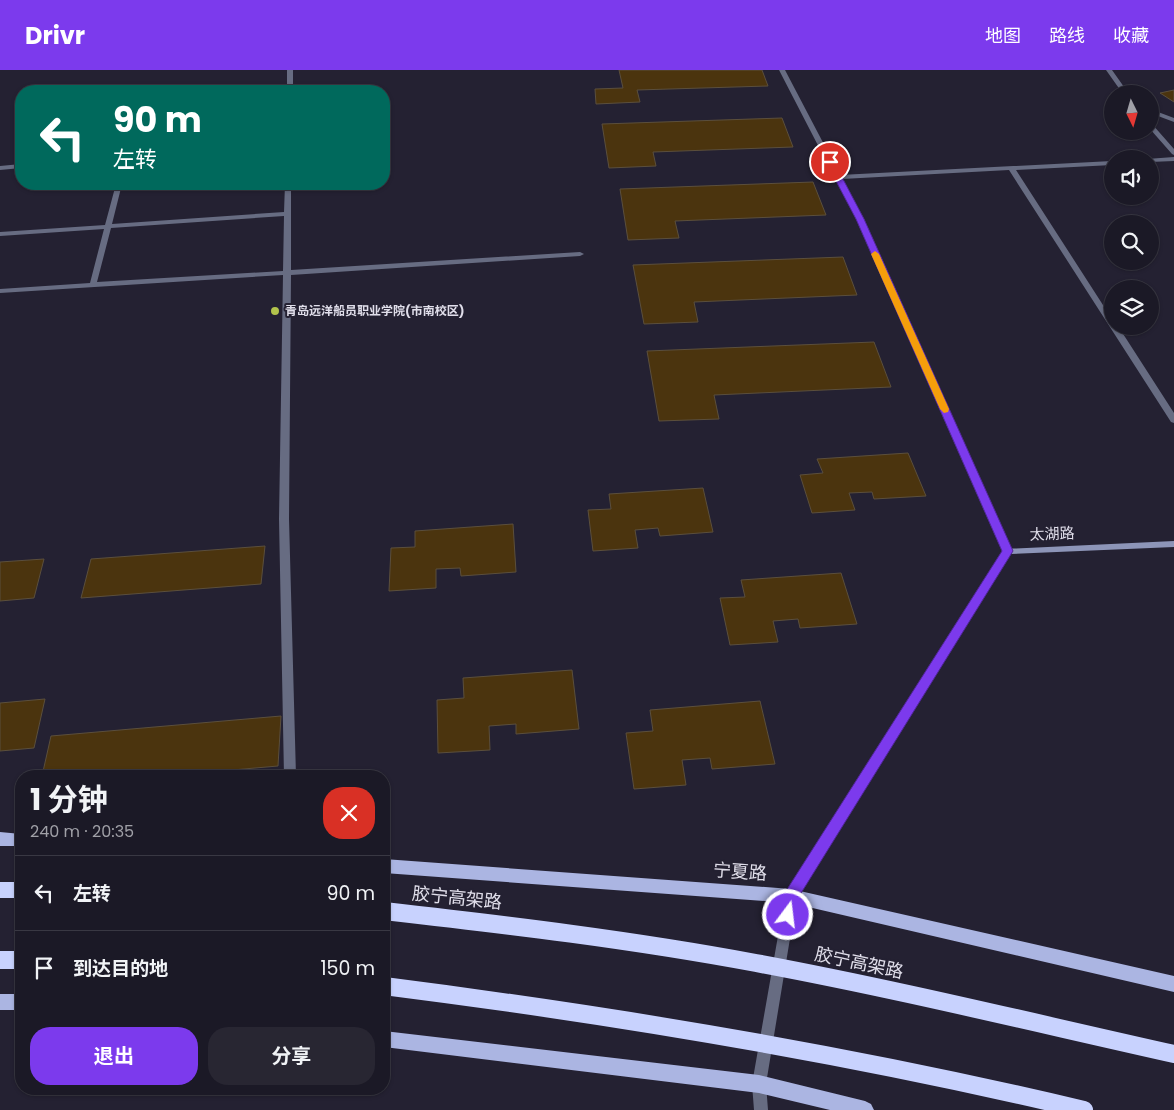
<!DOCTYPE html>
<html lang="zh">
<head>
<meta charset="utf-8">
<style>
  body { margin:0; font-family:Poppins,"Noto Sans SC",sans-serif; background:#282632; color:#f1f3f6; height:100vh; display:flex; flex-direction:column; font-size:19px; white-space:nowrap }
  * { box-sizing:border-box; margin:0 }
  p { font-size:16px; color:#a0a0a7 }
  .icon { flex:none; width:28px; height:28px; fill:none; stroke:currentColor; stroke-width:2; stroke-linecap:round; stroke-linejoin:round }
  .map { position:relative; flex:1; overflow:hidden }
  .drawer { position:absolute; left:15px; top:700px; width:375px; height:325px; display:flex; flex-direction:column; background:#1b1926; border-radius:20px; box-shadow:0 1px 4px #0004,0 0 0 1px #393843 }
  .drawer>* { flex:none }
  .top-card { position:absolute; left:15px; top:15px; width:375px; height:105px; border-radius:20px; box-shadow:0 1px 4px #0004,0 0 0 1px #393843; background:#00695c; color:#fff; overflow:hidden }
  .needle { width:32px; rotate:175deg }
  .controls { position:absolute; left:1104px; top:15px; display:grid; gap:10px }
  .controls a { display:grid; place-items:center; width:55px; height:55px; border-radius:50%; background:#1b1926; box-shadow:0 1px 4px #0004,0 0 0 1px #393843; font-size:25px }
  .pin { position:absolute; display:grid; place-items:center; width:42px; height:42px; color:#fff; margin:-21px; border:2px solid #fff; border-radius:50%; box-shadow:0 1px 5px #0007 }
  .me { position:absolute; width:55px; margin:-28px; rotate:15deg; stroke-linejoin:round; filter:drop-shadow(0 0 4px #0008) }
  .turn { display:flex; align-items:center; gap:18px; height:105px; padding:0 15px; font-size:22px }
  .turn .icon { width:65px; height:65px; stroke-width:2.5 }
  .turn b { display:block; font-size:35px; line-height:42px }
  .round { display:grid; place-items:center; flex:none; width:52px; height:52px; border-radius:20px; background:#282632 }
  .summary { display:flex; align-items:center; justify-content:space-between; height:85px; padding:0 15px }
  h1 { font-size:30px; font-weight:700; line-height:38px }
  .button { display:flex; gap:10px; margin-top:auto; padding:10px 15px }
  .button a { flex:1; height:58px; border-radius:20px; background:#7c3aed; color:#fff; font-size:20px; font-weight:700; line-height:58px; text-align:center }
  .button a+a { background:#282632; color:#f1f3f6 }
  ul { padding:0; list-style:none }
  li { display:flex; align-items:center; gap:15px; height:75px; padding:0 15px; border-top:1px solid #393843 }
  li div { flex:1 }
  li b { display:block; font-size:19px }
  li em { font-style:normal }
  header { display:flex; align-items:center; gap:30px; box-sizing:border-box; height:70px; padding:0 25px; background:#7c3aed; color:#fff }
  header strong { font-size:24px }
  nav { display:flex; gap:28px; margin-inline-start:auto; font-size:18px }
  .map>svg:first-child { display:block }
  .building { fill:#4b340e; stroke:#5b4f3d }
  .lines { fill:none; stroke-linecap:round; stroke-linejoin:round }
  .lane { fill:#676c82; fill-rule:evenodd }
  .street { fill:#676c82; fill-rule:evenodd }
  .secondary { fill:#8d95b8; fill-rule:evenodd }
  .primary { fill:#abb5e2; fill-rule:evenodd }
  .highway { fill:#c8d2fe; fill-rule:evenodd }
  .highway-bridge { stroke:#c8d2fe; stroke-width:18 }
  .route { fill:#7c3aed; stroke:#51269a }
  .slow { fill:#f59e0b }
  .poi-dot { fill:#b2c34c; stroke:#242132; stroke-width:2 }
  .labels { text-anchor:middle; stroke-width:4; stroke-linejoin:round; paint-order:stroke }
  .far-poi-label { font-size:12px; font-weight:bold; fill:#e0deea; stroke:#242132; text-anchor:start }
  .street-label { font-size:15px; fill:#e0deea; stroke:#242132 }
  .near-street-label { font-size:18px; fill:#e0deea; stroke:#242132 }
</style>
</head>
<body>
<header>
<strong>Drivr</strong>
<nav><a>地图</a><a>路线</a><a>收藏</a></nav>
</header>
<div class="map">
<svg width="1174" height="1040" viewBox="0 0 1174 1040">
  <rect width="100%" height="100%" fill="#242132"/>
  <path class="building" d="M619 0H762L768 16 637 20 640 32 596 34 595 19 623 18Z
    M1174 20V32L1160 23Z
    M782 48 793 77 653 82 656 96 609 98 602 54Z
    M813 112 826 145 675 151 679 168 628 170 620 119Z
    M843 187 857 225 694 232 698 252 644 254 633 195Z
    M874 272 891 317 714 325 719 349 659 351 647 281Z
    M908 383 926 426 874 429 872 422 849 423 855 440 812 443 800 405 823 403 817 389Z
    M703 418 713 462 660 466 658 458 635 460 638 478 593 481 588 440 611 439 609 424Z
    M513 454 516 502 461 506 460 498 436 499V518L389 521 391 478 415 477V461Z
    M265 476 261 514 81 528 91 489Z
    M44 489 34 528 0 531V492Z
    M841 503 857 554 800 558 798 549 773 551 778 572 730 575 720 528 745 527 741 510Z
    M572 600 579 659 516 664V654L489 656 490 680 438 683 437 630 464 628 463 608Z
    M45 629 34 678 0 681V633Z
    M760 631 775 694 712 699 710 688 682 690 686 715 634 719 626 663 653 661 650 640Z
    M281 646 278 696 164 706H42L51 666Z"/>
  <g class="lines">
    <path class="lane" d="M287 0H293V21H287Z
      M21 94V98L0 100V96Z
      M116 114H122L112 154 284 142 285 114H291V200L580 182 584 184 580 186 291 205 289 449 296 706H284L279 449 283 205 0 223V219L90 213 104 159 0 166V162L105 155ZM284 146 283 201 97 212 111 158Z"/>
    <path class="street" d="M779 0H785L840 105 1112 91V95L1016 100 1112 249V256H1118L1174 343V353L1171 352 1009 100 842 109 864 149 1012 481 1010 483H1004L1002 481 856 149Z
      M1106 0H1112L1129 24H1123Z
      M1150 39 1174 48V52L1150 43Z
      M1150 53 1152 54 1174 79V85L1172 84 1150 59Z
      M1174 87V91L1150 92V89H1147Z
      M791 820 795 822 797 826 766 1014 768 1040H754L752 1014 785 826 787 822Z"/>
    <path class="secondary" d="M1174 471V477L1010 484 795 830 791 832 787 830 785 826 787 822 1004 479Z"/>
    <path class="primary" d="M0 762 21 764V776H0Z
      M384 789 791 819 1174 906V922L791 833 384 803Z
      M0 924H21V940H0Z
      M384 961 759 1005 865 1031 871 1034 874 1040H830L759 1023 384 977Z"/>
    <path class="highway" d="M0 812H21V828H0Z
      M0 881H21V899H0Z"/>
    <path class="highway-bridge" d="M384 841C508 855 633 870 756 893 896 919 1035 953 1174 984
      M384 916C620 946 853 985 1084 1040"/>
  </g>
  <path class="route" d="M827 90 834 92 864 149 1013 481 798 828 793 849 788 851 783 849 781 845 786 821 1002 481 856 149 826 92Z"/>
  <path class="slow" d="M875 181 879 184 949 339 948 342 944 343 940 339 871 184Z"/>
  <circle class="poi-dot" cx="275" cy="241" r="5"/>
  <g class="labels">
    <g class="far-poi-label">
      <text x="285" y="245">青岛远洋船员职业学院(市南校区)</text>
    </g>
    <g class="street-label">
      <text transform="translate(1052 464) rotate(-2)" y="5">太湖路</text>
    </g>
    <g class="near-street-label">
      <text transform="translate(740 802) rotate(4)" y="6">宁夏路</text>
      <text transform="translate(457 828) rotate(6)" y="6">胶宁高架路</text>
      <text transform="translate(859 893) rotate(12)" y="6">胶宁高架路</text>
    </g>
  </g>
</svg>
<div class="controls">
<a><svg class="needle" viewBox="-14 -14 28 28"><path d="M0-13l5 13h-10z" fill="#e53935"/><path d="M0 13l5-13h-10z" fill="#a0a0a7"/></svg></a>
<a><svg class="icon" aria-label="sound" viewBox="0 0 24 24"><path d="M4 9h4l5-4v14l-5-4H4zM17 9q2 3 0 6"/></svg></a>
<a><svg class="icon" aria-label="search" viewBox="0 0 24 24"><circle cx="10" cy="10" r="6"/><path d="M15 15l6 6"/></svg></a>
<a><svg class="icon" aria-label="layers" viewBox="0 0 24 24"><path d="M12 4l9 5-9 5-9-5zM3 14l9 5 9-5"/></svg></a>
</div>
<div class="pin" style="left:830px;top:92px;background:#d93025"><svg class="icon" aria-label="arrive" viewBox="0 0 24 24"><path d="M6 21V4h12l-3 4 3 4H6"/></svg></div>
<svg class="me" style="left:788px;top:845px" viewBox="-20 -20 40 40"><circle r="17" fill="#7c3aed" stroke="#fff" stroke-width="3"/><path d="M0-11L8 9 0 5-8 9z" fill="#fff"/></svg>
<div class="top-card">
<div class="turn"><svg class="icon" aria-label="left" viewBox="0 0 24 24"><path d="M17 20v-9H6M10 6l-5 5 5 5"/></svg><div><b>90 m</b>左转</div></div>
</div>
<section class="drawer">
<div class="summary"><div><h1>1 分钟</h1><p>240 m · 20:35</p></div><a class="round" style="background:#d93025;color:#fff"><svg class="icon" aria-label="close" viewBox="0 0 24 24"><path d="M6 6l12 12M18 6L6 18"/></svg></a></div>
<ul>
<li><svg class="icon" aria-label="left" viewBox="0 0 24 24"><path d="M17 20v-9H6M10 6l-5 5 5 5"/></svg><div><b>左转</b></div><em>90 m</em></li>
<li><svg class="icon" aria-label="arrive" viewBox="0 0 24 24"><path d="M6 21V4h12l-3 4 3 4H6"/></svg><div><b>到达目的地</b></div><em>150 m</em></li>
</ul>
<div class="button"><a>退出</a><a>分享</a></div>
</section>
</div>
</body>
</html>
